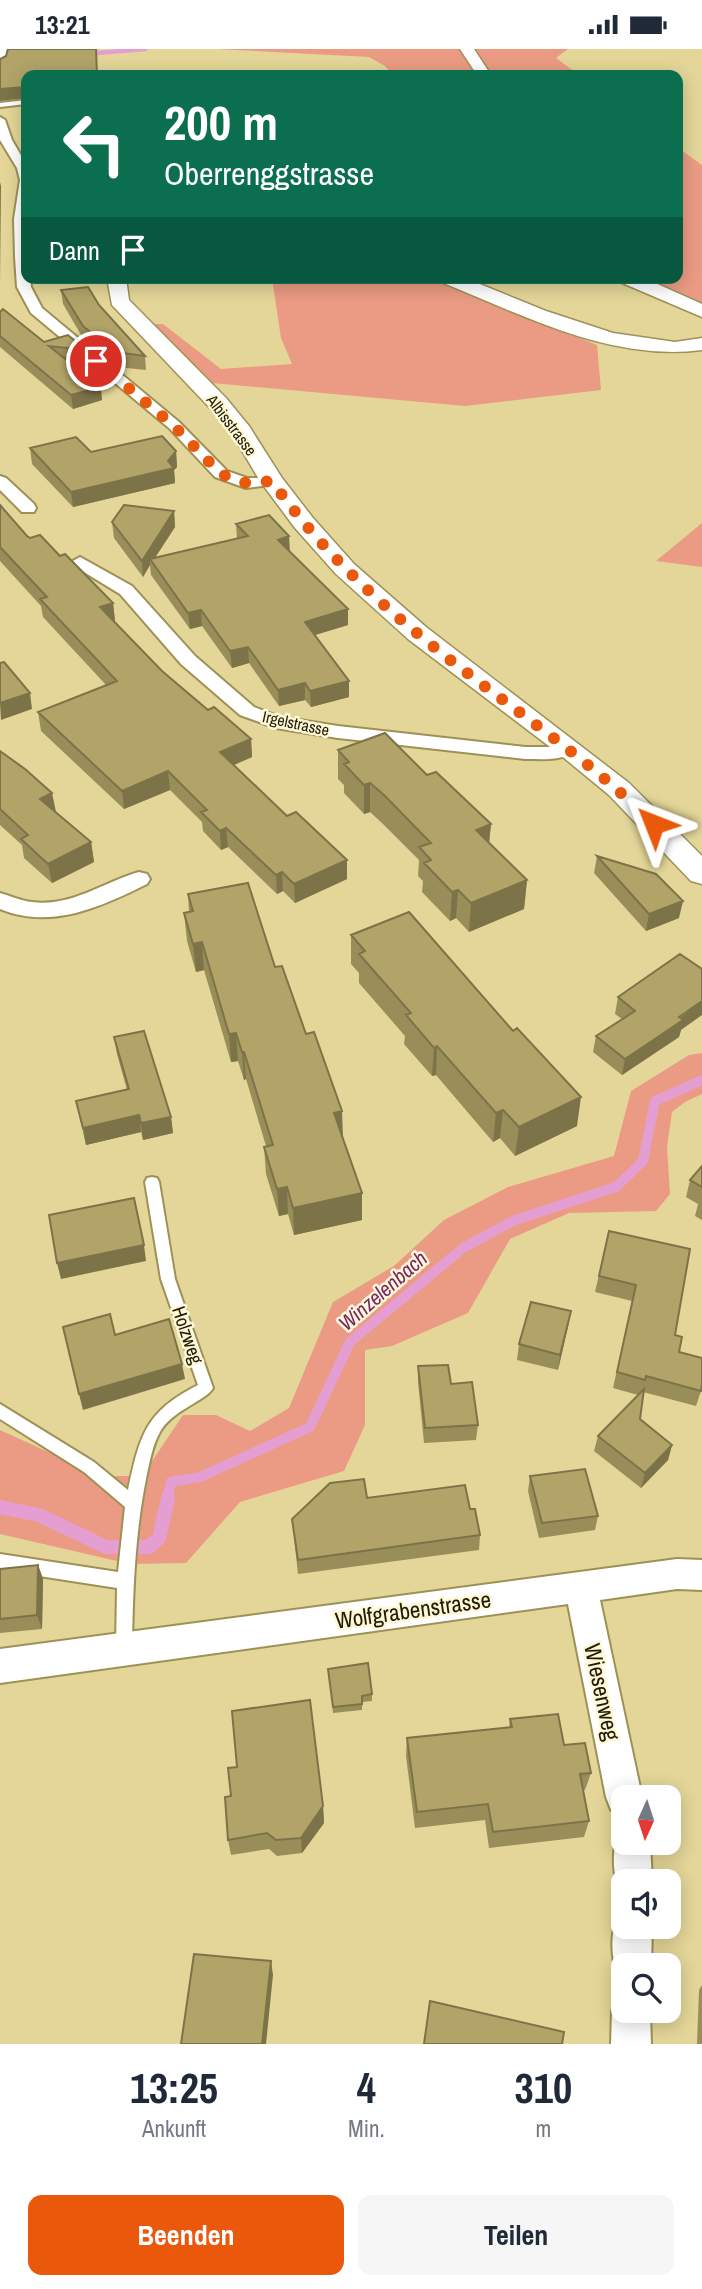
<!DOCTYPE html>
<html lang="de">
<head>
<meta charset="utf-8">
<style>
  body { margin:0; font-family:"Archivo Narrow",sans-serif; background:#f6f6f7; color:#1f2937; height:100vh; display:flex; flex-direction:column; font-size:26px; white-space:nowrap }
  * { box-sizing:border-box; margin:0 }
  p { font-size:23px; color:#747a83 }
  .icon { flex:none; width:38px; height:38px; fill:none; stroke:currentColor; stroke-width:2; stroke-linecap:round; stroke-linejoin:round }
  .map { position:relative; height:1995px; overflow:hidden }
  .sheet { display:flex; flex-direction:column; background:#fff; flex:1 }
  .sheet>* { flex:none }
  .top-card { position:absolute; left:21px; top:21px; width:662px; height:214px; border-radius:14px; box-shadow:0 4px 18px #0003; background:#0b6e4f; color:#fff; overflow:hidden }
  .needle { width:46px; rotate:183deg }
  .buttons { position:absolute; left:611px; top:1736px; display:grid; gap:14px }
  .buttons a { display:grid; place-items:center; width:70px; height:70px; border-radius:14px; background:#fff; box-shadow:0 4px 18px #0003; font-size:35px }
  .pin { position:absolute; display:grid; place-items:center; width:60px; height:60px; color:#fff; margin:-30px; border:4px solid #fff; border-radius:50%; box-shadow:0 2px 7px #0007 }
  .me { position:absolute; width:77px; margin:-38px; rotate:315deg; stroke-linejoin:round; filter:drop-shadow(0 0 5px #0008) }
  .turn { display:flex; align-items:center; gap:24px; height:147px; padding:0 28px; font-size:32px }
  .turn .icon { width:91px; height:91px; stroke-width:2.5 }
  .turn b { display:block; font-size:49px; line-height:60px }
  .then { display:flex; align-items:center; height:66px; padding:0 28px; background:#0003; gap:14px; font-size:26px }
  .eta { display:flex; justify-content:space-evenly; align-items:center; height:119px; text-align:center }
  .eta b { font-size:42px; font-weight:800; line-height:49px }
  .primary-button { display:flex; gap:14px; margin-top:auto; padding:14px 28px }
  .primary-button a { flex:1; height:80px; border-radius:14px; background:#ea580c; color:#fff; font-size:28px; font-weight:800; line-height:80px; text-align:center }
  .primary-button a+a { background:#f6f6f7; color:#1f2937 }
  .status { display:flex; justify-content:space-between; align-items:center; height:49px; padding:0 35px; background:#fff; direction:ltr }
  .status svg { height:19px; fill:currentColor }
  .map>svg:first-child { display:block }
  .green { fill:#eb9b83 }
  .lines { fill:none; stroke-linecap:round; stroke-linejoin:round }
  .stream-far2 { stroke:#e59ed2; stroke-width:4.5 }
  .stream-far1 { stroke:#e59ed2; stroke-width:10 }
  .stream { stroke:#e59ed2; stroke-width:14 }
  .service-casing { stroke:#9e9155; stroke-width:4 }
  .minor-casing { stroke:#9e9155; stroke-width:4 }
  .secondary-casing { stroke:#9e9155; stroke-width:3 }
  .service { fill:#fff; fill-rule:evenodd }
  .minor { fill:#fff; fill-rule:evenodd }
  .secondary { fill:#fff; fill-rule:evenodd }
  .wall { fill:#998d59 }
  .shaded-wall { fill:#7d7349 }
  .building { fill:#b2a468; stroke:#7d7349; stroke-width:2 }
  .route { stroke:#ea580c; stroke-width:12; stroke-dasharray:0 21.6 }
  .labels { text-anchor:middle; stroke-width:5; stroke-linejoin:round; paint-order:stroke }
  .far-street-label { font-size:16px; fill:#221c04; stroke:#fef7d8 }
  .street-label { font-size:19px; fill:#221c04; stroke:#fef7d8 }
  .water-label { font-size:21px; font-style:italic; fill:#772666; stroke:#fef7d8 }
  .near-street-label { font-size:23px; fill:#221c04; stroke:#fef7d8 }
</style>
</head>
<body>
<div class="status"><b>13:21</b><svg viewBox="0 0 49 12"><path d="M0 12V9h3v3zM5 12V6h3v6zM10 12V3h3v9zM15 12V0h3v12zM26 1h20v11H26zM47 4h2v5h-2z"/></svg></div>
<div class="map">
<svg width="702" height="1995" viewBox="0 0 702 1995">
  <rect width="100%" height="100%" fill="#e4d698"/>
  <path class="green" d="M217 0H568L556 9 579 26H392L385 17 369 8Z
    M677 98 702 116V255L641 229H677Z
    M272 229H438L434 230 597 296 601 341 465 357 212 334 150 275H163L221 320 292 315 281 289Z
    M702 474V518L656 512Z
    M702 1004V1045L685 1053 672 1063 667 1098 670 1145 656 1162 569 1164 510 1190 468 1264 392 1297 365 1301V1376L344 1422 240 1453 186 1514 130 1515 0 1485V1381L101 1427H142L183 1366H216L250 1382 289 1359 333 1253 394 1217 444 1171 508 1138 614 1107 631 1042 689 1006Z"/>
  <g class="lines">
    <path class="stream-far2" d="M86 5 145 0"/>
    <path class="stream-far1" d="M167 1450 171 1433 200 1428 310 1378 350 1293 463 1199 515 1171 616 1138 643 1112 655 1052 702 1031"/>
    <path class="stream" d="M0 1458 39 1466 106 1498H149L159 1489 168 1449"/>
    <g class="service-casing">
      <path id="service" d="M26 51V55L0 58V54Z
        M152 1128 157 1129 159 1133 175 1230 213 1339C206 1352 172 1361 160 1383 153 1395 150 1411 147 1425 135 1482 133 1540 132 1598L130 1604 124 1606 118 1604 116 1598 117 1539 0 1521V1505L118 1523 125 1458 84 1423 0 1370V1355L94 1413 128 1441C140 1386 145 1363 198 1336L161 1230 145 1133 147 1129Z"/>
    </g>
    <g class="minor-casing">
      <path id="minor" d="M0 0H9L5 17 0 20Z
        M0 68 5 71 12 91 26 115V229H30L31 238 42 259 179 373 227 422 247 429H278L280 432 278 435 246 439 215 428 169 379 31 264 17 238 15 208 14 170 20 131 17 119 0 91Z
        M0 427 6 429 34 455 36 459 34 463H22L0 441Z
        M80 508 132 537 195 607 254 658 280 668 338 677 525 698H550L568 692 575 694 578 698C566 713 543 710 525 710L338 689 276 679 240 666 181 615 120 545 74 517 71 513Z
        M139 823 147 825 150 830 147 835C101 858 51 881 0 860V844C11 847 21 852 32 853 72 858 103 833 139 823Z
        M677 1510 702 1511V1541L677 1540 600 1551 642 1748H623V1765L611 1761 606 1748 568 1555 0 1634V1600Z
        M623 1780V1794H650L652 1832H623V1846C611 1830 612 1799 619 1781Z
        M623 1863V1878H652L651 1916H623V1931L619 1929C611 1912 608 1877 623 1863Z
        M623 1946V1962H650L651 1995H611L612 1962 617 1948Z"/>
    </g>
    <g class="secondary-casing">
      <path id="secondary" d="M460 0H474L491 26H477Z
        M107 229H126L129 251 226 349 249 377 282 429 313 469 354 515 426 578 629 734 702 807V835L691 832 609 746 558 704 408 590 336 525 295 479 260 432 232 385 210 359 112 256Z
        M439 229H465L546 262 613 284 675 293 702 289V301C611 313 523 266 441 233Z
        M618 229H644L702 255V268L620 233Z"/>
    </g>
    <use href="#service" class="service"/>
    <use href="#minor" class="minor"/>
    <use href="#secondary" class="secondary"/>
  </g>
  <path class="wall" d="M61 241 99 256 145 307 146 321 117 318 84 291 63 255Z
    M0 263 44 293 86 301 88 314 69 312 102 351 73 360 0 298Z
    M30 399 91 403 176 402 177 418 174 421 175 434 73 458 32 415Z
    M0 456 27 487 60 507 113 554 115 572H114L162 622 208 661 251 690 252 708 234 716 287 767 347 811V830L295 854 283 842 277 845 228 798 221 801 203 782 202 773 170 741 124 760 41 682 38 663 107 637 43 568 41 557 0 512Z
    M174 462 175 478 155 509 237 490 236 475 290 503 348 576 315 586 349 632V648L311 658 305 651 279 657 249 614 232 619 202 577 190 580 151 526 150 516 143 528 114 489 112 473Z
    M338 701 427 726 491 775 489 794 527 831 524 860 469 883 456 869 450 872 422 843 423 832 418 827 419 811 383 775 370 763 364 765 344 744V736L338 730Z
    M0 702 56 763 91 793 94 813 52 834 24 809 22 796 0 776Z
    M597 807 679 869 646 882 594 824Z
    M188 845 275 918 343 1088 362 1171 294 1186 288 1165 279 1167 266 1125 264 1098 266 1097 246 1030 244 1031 238 1012 231 1013 204 921 196 923 187 892 184 864 189 863Z
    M351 886 577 1077 515 1107 500 1089 493 1093 436 1026 432 1027 404 995 405 987 359 934V924L351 915Z
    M618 948 681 981 679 988 622 1026 593 1003 596 987 622 970 615 965Z
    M114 988 171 1068 173 1084 143 1091 141 1083 86 1096 76 1052 127 1041 117 1005Z
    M702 1117V1171L695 1167 698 1155 686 1148 690 1131Z
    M609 1182 675 1286 679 1303 701 1342 696 1357 643 1343 640 1370 672 1396 668 1411 641 1439 594 1402 598 1387 638 1346 613 1339 632 1252 595 1243Z
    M571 1262 558 1321 517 1311 519 1295Z
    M418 1317 451 1335 478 1376 476 1391 424 1394 418 1333Z
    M530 1427 598 1467 595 1481 539 1489 528 1442Z
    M367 1449 470 1460 480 1486 479 1501 298 1525 292 1470Z
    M38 1516 43 1530 42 1580 0 1584V1520Z
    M328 1620 372 1645V1652L362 1653V1661L333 1664Z
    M510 1670 564 1696 591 1724 585 1741H583L589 1772 584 1788 489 1799 485 1771 415 1779 406 1707 407 1689 509 1679Z
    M323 1757 324 1774 302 1804 277 1807 269 1800 231 1806 228 1791Z
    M702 1936V1995H697L699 1941Z"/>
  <path class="shaded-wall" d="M26 38V49L0 52V40Z
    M0 133 1 137 0 235Z
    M101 338 102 351 73 360 71 346Z
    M176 402 177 418 174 421 175 434 73 458 71 443 168 412Z
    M174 462 175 478 152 513 150 510V516L143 528 142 512Z
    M289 487 290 503 278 491Z
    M113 554 115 572 102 576 100 558Z
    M348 560V576L305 589V573Z
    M201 561 202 577 190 580 188 564Z
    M248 598 249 614 232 619 230 602Z
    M349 632V648L311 658 310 642Z
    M305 634V651L279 657 278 641Z
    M30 644 32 660 1 671 0 654Z
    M251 690 252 708 222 721 220 703Z
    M168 722 170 741 124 760 122 742Z
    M370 734V763L364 765V736Z
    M52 744 56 763 40 750Z
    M491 775 488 804 476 781Z
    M226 779 228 798 221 801 220 782Z
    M91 793 94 813 52 834 48 815Z
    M347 811V830L295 854 294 835Z
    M282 823 283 842 277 845 276 826Z
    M527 831 524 860 469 883 471 854Z
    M458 841 456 869 450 872 452 843Z
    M683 852 679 869 646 882 649 865Z
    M202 893 204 921 196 923 193 895Z
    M702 952V966L681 981 679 988 622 1026 625 1010Z
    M236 984 238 1012 231 1013 229 985Z
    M437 997 436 1026 432 1027 434 999Z
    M242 1003H244L246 1030 244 1031Z
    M581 1048 577 1077 515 1107 519 1078Z
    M503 1061 500 1089 493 1093 496 1064Z
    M342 1062 343 1089 334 1064Z
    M139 1066 141 1083 86 1096 83 1079Z
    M171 1068 173 1084 143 1091 141 1074Z
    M287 1138 288 1165 279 1167 277 1140Z
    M362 1144V1171L294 1186 293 1159Z
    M144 1196 146 1212 61 1230 57 1214Z
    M571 1262 568 1278 558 1321 560 1306Z
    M182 1315 185 1330 83 1361 79 1345Z
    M672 1396 668 1411 641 1439 645 1424Z
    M38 1516 43 1530 42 1580 37 1566Z
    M323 1757 324 1774 302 1804 301 1789Z
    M271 1912 273 1926 266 1995H262Z"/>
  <path class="building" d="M8 0H96L97 26H26V38L0 40V10L6 7Z
    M88 238 99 256 145 307 115 303 83 277 61 241Z
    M3 260 44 293 68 286 86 301 49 297 101 338 71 346 0 287V263Z
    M162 387 176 402 168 412 174 419 71 443 30 399 76 388 91 403Z
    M0 456 27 487 30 489 40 486 60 507 65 505 113 554 100 558 162 622 208 661 214 658 251 690 220 703 287 767 296 763 347 811 294 835 282 823 276 826 226 779 220 782 201 763 207 761 168 722 122 742 38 663 117 632 40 550 47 548 0 498Z
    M124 456 174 462 142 512 112 473Z
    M269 466 289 487 278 491 348 560 305 573 349 632 310 642 305 634 278 641 248 598 230 602 201 561 188 564 150 510 248 487 236 475Z
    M4 613 30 644 0 654V614Z
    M385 684 427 726 436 723 491 775 476 781 527 831 471 854 458 841 452 843 424 814 431 811 419 798 431 794 384 746 370 734 364 736 344 715 349 713 338 701Z
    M0 702 25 720 52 744 40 750 91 793 48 815 21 790 28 786 0 760Z
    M597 807 656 825 683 852 649 865Z
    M248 834 275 918 282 917 306 985 314 983 342 1062 334 1064 362 1144 293 1159 287 1138 277 1140 264 1098 273 1096 244 1003H242L236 984 229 985 202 893 193 895 184 864 193 862 188 845Z
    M409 863 513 982 517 979 581 1048 519 1078 503 1061 496 1064 437 997 434 999 406 966 411 964 359 905 365 902 351 886Z
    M680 905 702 920V952L679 968 683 971 625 1010 596 987 635 962 618 948Z
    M144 982 171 1068 141 1074 139 1066 83 1079 76 1052 129 1040 114 988Z
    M702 1117V1138L690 1131Z
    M134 1149 144 1196 57 1214 49 1166Z
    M609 1182 690 1200 675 1286 682 1288 679 1303 702 1309V1335L701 1342 646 1327 645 1331 617 1323 636 1236 599 1227Z
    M531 1253 571 1262 560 1306 519 1295Z
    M110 1265 115 1286 169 1270 182 1315 79 1345 63 1278Z
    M448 1316 451 1335 472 1333 478 1376 425 1379 418 1317Z
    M644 1340 640 1370 672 1396 645 1424 598 1387Z
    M585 1420 598 1467 542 1474 530 1427Z
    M364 1430 367 1449 465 1436 470 1460H475L480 1486 298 1511 292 1470 330 1434Z
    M38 1516 37 1566 0 1570V1520Z
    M368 1614 372 1645 362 1647V1655L333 1658 328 1620Z
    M310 1651 323 1757 301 1789 276 1791 267 1784 228 1791 225 1748 231 1747 228 1719 237 1718 232 1662Z
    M558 1665 564 1696 585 1694 591 1724 580 1725 589 1772 493 1783 488 1755 417 1763 407 1689 512 1678 510 1670Z
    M194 1905 271 1912 262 1995H181Z
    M430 1952 564 1983 562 1995H424Z"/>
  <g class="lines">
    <path class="route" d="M96 312 173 376 221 425 246 434 272 432C313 490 363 540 418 585 496 650 582 703 654 775"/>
  </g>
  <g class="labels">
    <g class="far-street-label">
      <text transform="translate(232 376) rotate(53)" y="6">Albisstrasse</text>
      <text transform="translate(296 674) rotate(12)" y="6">Irgelstrasse</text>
    </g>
    <g class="street-label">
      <text transform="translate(188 1286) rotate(71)" y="7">Holzweg</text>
    </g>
    <g class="water-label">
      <text transform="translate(383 1242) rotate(-41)" y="7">Winzelenbach</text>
    </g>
    <g class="near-street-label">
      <text transform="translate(413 1561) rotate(-8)" y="8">Wolfgrabenstrasse</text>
      <text transform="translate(602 1643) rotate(78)" y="8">Wiesenweg</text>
    </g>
  </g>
</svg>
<div class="buttons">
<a><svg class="needle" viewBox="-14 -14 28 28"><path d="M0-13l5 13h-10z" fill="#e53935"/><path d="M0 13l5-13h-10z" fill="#747a83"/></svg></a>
<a><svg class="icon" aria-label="sound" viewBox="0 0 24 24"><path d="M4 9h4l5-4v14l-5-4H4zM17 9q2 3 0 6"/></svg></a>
<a><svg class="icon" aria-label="search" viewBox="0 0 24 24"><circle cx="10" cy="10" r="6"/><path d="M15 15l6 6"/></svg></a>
</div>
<div class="pin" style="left:96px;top:312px;background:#d93025"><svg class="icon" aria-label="arrive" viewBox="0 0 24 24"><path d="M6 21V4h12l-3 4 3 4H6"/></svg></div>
<svg class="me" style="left:654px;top:775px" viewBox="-20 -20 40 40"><path d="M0-17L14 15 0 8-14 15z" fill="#ea580c" stroke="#fff" stroke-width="4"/></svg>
<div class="top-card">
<div class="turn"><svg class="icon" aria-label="left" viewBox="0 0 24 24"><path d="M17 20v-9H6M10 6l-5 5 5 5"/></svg><div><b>200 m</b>Oberrenggstrasse</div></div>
<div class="then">Dann<svg class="icon" aria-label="arrive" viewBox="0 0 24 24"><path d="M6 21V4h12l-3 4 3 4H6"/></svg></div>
</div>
</div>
<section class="sheet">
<div class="eta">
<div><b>13:25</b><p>Ankunft</p></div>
<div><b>4</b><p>Min.</p></div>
<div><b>310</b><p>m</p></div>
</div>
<div class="primary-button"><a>Beenden</a><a>Teilen</a></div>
</section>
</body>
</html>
